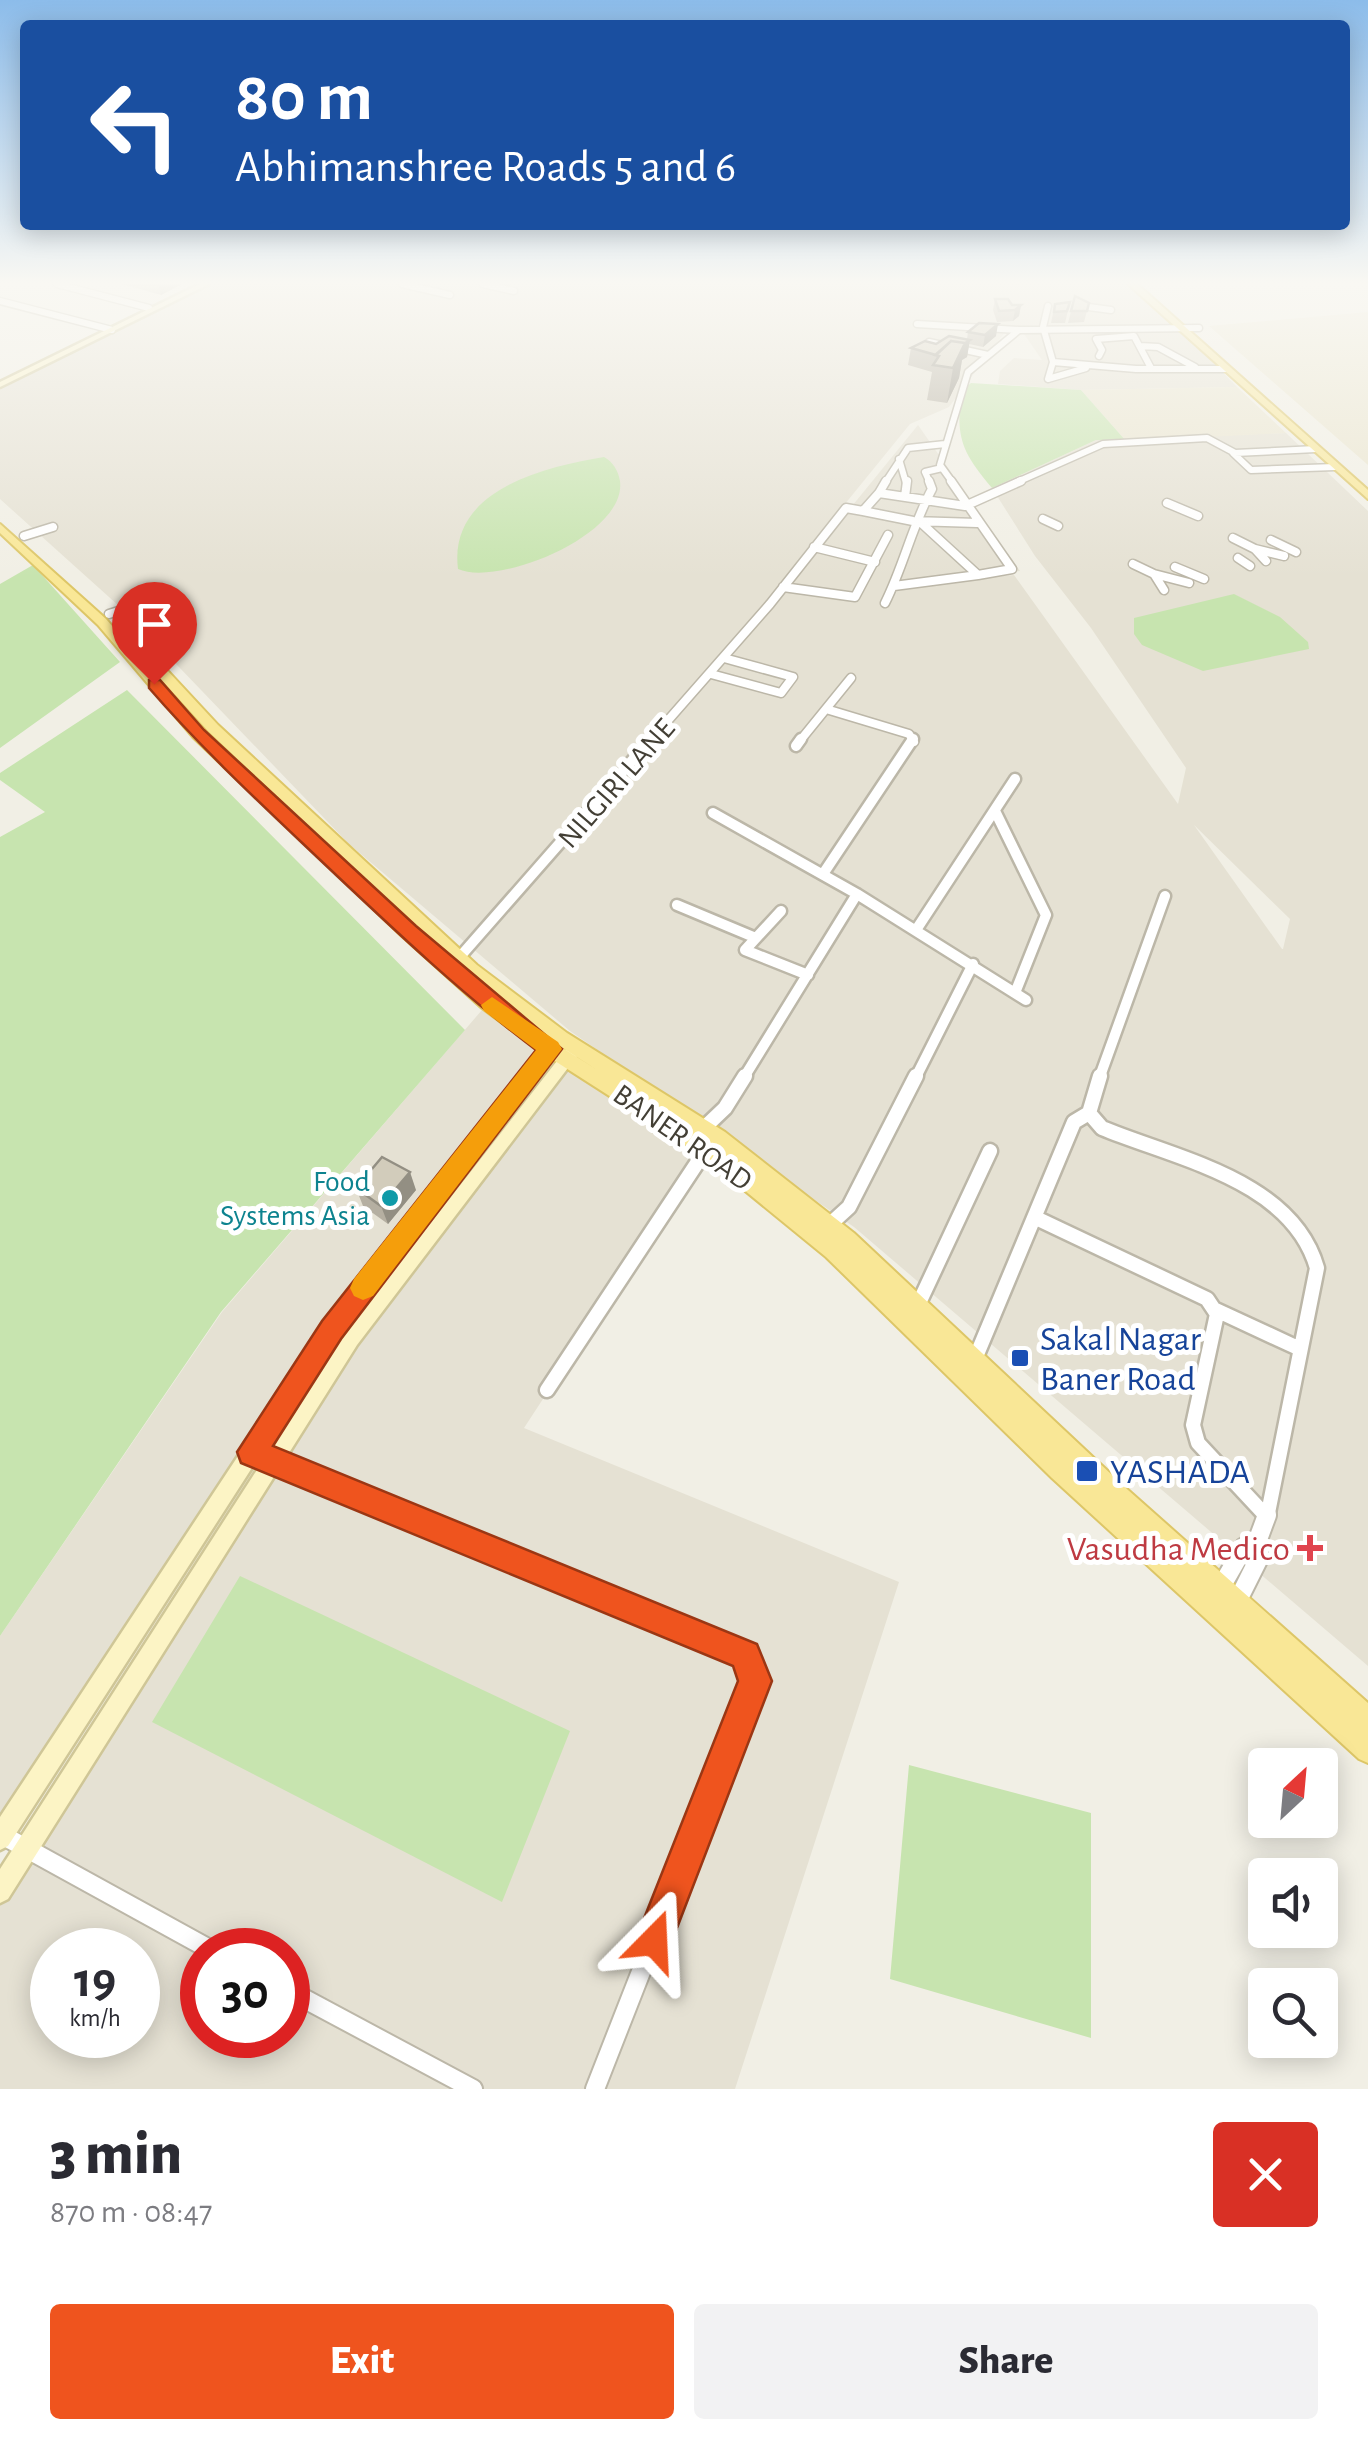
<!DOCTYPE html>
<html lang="en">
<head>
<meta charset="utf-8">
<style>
  body { margin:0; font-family:"Alegreya Sans",sans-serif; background:#f2f2f3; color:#2b2b33; height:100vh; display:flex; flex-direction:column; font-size:38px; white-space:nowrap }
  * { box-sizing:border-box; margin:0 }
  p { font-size:32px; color:#7c7c81 }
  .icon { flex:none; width:55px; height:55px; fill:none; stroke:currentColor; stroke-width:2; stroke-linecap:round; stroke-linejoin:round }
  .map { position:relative; height:2089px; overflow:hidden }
  .sheet { display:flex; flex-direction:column; background:#fff; flex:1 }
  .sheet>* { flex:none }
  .top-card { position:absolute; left:20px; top:20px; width:1330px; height:210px; border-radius:10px; box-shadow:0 5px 25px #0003; background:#1a4fa0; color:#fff; overflow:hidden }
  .needle { width:65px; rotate:26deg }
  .fabs { position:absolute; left:1248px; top:1748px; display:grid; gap:20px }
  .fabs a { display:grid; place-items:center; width:90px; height:90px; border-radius:10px; background:#fff; box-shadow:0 5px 25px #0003; font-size:50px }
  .speed { position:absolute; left:30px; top:1928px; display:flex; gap:20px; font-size:50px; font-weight:700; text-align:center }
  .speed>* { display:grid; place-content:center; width:130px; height:130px; border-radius:50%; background:#fff; box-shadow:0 5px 25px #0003; line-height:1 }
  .speed small { font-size:25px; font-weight:400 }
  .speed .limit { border:15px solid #d22; background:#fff; color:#111 }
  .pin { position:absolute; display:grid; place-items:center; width:85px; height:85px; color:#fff; margin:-102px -42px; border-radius:50% 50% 50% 0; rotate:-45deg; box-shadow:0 0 10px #0007 }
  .pin .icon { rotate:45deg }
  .me { position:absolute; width:110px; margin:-55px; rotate:21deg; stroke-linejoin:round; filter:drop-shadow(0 0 8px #0008) }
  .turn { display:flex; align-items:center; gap:35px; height:210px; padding:0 50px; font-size:45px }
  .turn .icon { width:130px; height:130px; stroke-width:2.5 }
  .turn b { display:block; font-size:70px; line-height:85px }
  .round { display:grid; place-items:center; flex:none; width:105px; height:105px; border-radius:10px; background:#f2f2f3 }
  .headline { display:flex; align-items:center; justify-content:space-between; height:170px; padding:0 50px }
  h1 { font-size:60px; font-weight:800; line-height:75px }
  .action { display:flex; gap:20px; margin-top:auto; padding:20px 50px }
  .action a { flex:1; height:115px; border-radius:10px; background:#ef541e; color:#fff; font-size:40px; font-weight:800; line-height:115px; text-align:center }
  .action a+a { background:#f2f2f3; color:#2b2b33 }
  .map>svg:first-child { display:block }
  .residential { fill:#e5e1d3; fill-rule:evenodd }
  .education { fill:#eae5cf }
  .green { fill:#c7e4af }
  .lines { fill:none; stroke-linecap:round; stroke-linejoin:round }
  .street-far4-casing { stroke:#bcb7a8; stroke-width:9 }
  .street-far3-casing { stroke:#bcb7a8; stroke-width:11 }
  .street-far2-casing { stroke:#bcb7a8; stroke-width:15 }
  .street-far1-casing { stroke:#bcb7a8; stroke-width:19 }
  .street-casing { stroke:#bcb7a8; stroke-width:22 }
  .secondary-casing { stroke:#cfc697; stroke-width:5 }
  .primary-casing { stroke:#ddc667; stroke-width:4 }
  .street-far4 { stroke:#fff; stroke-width:6 }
  .street-far3 { stroke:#fff; stroke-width:8 }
  .street-far2 { stroke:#fff; stroke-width:10 }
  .street-far1 { stroke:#fff; stroke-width:14 }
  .street { stroke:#fff; stroke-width:18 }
  .secondary { fill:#fcf4c5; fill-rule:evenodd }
  .primary { fill:#f9e796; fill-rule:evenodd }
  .wall { fill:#b5afa1 }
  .shaded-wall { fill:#938f83 }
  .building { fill:#d2ccbb; stroke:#938f83; stroke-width:2.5 }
  .route { fill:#ef541e; stroke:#9b3714; stroke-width:2.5 }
  .slow { fill:#f59e0b }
  .culture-dot { fill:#0f9aa8; stroke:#fff; stroke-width:4 }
  .transit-dot { fill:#1a4fb4; stroke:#fff; stroke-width:4 }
  .health-dot { fill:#e0444e; stroke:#fff; stroke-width:4 }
  .labels { text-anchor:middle; stroke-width:10; stroke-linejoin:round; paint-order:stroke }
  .street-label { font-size:30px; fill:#433f35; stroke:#fff }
  .culture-label { font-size:30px; fill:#0d838f; stroke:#fff; text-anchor:end }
  .near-transit-label { font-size:35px; fill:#164399; stroke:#fff; text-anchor:start }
  .near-health-label { font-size:35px; fill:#be3a42; stroke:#fff; text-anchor:end }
</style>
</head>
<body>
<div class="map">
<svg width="1368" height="2089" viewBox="0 0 1368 2089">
  <rect width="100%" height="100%" fill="#f1efe5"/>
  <path class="residential" d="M198 284H1125L1189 338 1237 387 1081 390 998 384 1000 371 1014 358 1042 360 1022 331 1008 328 949 407 910 424 771 595 778 597 918 425 1020 571 954 581 1014 575 1178 804 1186 768 1091 628 1035 556 992 488 1096 440 1286 433 1368 511V1666L854 1227 570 1031 349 844 129 615 0 499V390ZM1194 825 1290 919 1283 949H1282Z
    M488 1003 550 1049 406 1231 0 1838V1636L222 1312Z
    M566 1058 707 1148 524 1428 899 1582 735 2089H0V1891L323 1383ZM52 1950H138V2035H52ZM202 1950H288V2035H202Z"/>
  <path class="education" d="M1368 312V465L1209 326Z
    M1237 387 1286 433 1126 441 1081 390Z"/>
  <path class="green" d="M971 383 1081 390 1126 441 1096 440 992 488C961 451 956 438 961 391Z
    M604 457C613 462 618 470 620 481 627 535 498 587 458 569 448 490 544 467 604 457Z
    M33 565 120 662 0 748V584Z
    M1234 594 1280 617 1308 642 1309 649 1203 671 1142 645 1134 634V618Z
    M127 690 465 1030 221 1312 0 1636V837L45 812 0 780V773Z
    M240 1576 570 1731 502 1902 152 1722Z
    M909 1765 1091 1813V2038L890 1979Z"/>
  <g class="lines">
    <g class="street-far4-casing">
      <path id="street-far4" d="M57 284 149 308
        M402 284 450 295
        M483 284 514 291
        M0 301 112 330
        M1048 306 1043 327 1053 362 1136 369H1227
        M1081 306 1111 310
        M917 324 1019 330
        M1140 346 1158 347 1195 367
        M922 349 929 342 988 355
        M1099 356 1102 350 1096 339 1134 336 1151 368
        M1053 362 1048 379 1086 368
        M1233 453 1251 470 1335 467
        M899 459 906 483
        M885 483 908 448 945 444
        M930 483 925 472 942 468
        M953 483 940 465 968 372 1019 330 1199 328
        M1015 483 1103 444 1207 438 1235 453 1316 449"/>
    </g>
    <g class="street-far3-casing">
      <path id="street-far3" d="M879 493 886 481
        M905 497 907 481
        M1167 503 1198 516
        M1043 519 1058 526
        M919 521 978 575 1012 569 951 481
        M977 523 913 521 863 511 879 493 965 506 1021 481
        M24 536 53 527
        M1233 538 1255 549 1266 561
        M1271 540 1296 552
        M814 547 875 562
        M1255 549 1284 556
        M1238 558 1250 566
        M1133 564 1154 574 1164 590
        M1175 567 1204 579
        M1154 574 1189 583
        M894 586 978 575
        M783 587 855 597 888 535
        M885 603C904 565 912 526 932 489L929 481
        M109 614 150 601
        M711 674 781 693 793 677 724 658
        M826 709 909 734 914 742
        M649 742 770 604 846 508 863 511
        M799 742 851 678"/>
    </g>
    <g class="street-far2-casing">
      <path id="street-far2" d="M796 746 801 739
        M995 811 1046 915 1015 993
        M713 813 857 894 1026 1000
        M823 874 913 739
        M677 905 756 938
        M781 911 745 950 808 975
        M916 930 1015 779
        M458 959 651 739
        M743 1079 857 894
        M915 1079 973 964
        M1099 1079 1165 896"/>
    </g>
    <g class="street-far1-casing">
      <path id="street-far1" d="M1100 1076 1089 1113 1102 1128C1177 1159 1292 1180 1317 1268L1267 1518
        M704 1128 725 1108 745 1076
        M1036 1218 1207 1299 1217 1314 1193 1425 1198 1443 1267 1517
        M826 1228 849 1207 916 1076
        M918 1305 990 1151
        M1216 1310 1298 1348
        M975 1359 1074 1122 1089 1113
        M547 1390 707 1148
        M252 1452 414 1518"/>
    </g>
    <g class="street-casing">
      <path id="street" d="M407 1515 737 1649 751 1663 755 1681 595 2089
        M1221 1587 1244 1547 1257 1542
        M1237 1602 1259 1558 1257 1542 1267 1515
        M2 1835 211 1950
        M288 1990 473 2089"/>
    </g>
    <g class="secondary-casing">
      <path id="secondary" d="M200 284H209L0 387V382Z
        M559 1034 564 1036 566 1040 564 1044 337 1336 8 1846 0 1850V1817L325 1324 554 1036Z
        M572 1046 577 1048 580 1052 577 1056 357 1345 8 1899 0 1903V1869L345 1333 567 1048Z"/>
    </g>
    <g class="primary-casing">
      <path id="primary" d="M1128 284H1137L1368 490V499Z
        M0 524 106 619 203 731 462 971 208 731 119 633V627H127L218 725 477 965 567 1033 725 1132 854 1233 1128 1490 1368 1703V1763L1359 1759 1052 1478 826 1257 700 1154 544 1054 482 1008 402 936 193 737 98 625 0 533ZM467 975 555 1043 599 1071 556 1044Z"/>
    </g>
    <use href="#street-far4" class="street-far4"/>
    <use href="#street-far3" class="street-far3"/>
    <use href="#street-far2" class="street-far2"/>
    <use href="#street-far1" class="street-far1"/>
    <use href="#street" class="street"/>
    <use href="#secondary" class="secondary"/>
    <use href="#primary" class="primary"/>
  </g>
  <path class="wall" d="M122 284H182L161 295Z
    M1075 296 1089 303 1084 322 1068 323Z
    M995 299 1012 305H1021L1019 316 1013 321 997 322 993 310Z
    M1070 302 1065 323H1051L1055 304Z
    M968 332 996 336 983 347 969 344 967 357 962 360 959 378 947 403 927 400 932 372 908 365 911 348 967 339Z
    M356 1188 416 1190 388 1224 363 1206Z"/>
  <path class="shaded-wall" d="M158 284H182L161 295Z
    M1021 305 1019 316 1013 321 1015 310Z
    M998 324 996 336 983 347 985 335Z
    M970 340 967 357 962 360 959 378 947 403 953 368 942 357Z
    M410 1172 416 1190 388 1224 381 1206Z"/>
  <path class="building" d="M1075 296 1089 303 1087 311H1071Z
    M995 299H1008L1012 305H1021L1015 310 999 311Z
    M1070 302 1067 311 1054 312 1055 304Z
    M979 323 998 324 985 335 968 332Z
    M949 336 970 340 965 343 951 341 936 355 911 348 925 341 936 344Z
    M951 341 965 343 953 368 933 365 939 356 935 355Z
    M382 1157 410 1172 381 1206 356 1188Z"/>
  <linearGradient id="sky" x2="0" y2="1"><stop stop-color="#8cbcea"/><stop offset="0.49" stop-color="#f9f8f3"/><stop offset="1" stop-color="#f9f8f3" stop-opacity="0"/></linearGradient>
  <rect width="1368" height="577" fill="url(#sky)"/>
  <path class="route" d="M149 680H160L204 730 416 926 562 1049 341 1339 273 1446 757 1644 772 1681 667 1954 654 1959 640 1954 635 1941 738 1681 733 1666 241 1463 237 1452 322 1321 536 1050C458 991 388 924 317 857 259 802 201 748 149 688Z"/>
  <path class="slow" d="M492 997 558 1042 562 1049 373 1296 363 1300 354 1296 350 1288 354 1279 536 1050 484 1011 481 1005Z"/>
  <circle class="culture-dot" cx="390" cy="1198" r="10"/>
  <g class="transit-dot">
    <rect x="1010" y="1348" width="20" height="20" rx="5"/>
    <rect x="1075" y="1459" width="24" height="24" rx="5"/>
  </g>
  <path class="health-dot" d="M1305 1533h10v10h10v10h-10v10h-10v-10h-10v-10h10z"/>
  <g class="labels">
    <g class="street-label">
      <text transform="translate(616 783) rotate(-49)" y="10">NILGIRI LANE</text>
      <text transform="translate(683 1137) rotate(35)" y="10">BANER ROAD</text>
    </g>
    <g class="culture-label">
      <text x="370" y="1191">Food<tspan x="370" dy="34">Systems Asia</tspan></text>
    </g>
    <g class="near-transit-label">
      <text x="1040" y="1350">Sakal Nagar<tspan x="1040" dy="40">Baner Road</tspan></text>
      <text x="1110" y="1483">YASHADA</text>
    </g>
    <g class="near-health-label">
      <text x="1290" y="1560">Vasudha Medico</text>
    </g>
  </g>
</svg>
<div class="fabs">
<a><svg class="needle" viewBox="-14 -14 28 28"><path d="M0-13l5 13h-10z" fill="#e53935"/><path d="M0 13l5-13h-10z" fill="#7c7c81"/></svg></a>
<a><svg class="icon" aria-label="sound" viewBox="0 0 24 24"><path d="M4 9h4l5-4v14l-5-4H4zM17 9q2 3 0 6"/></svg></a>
<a><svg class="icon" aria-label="search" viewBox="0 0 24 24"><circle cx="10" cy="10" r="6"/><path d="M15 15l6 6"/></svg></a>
</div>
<div class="speed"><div>19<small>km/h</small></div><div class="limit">30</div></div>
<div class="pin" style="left:154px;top:684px;background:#d93025"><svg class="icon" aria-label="arrive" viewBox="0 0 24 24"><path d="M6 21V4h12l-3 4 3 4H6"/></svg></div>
<svg class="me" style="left:654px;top:1941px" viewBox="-20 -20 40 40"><path d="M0-17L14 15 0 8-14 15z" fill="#ef541e" stroke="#fff" stroke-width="4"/></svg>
<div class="top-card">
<div class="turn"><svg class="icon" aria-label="left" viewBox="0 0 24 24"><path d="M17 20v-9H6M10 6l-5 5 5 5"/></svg><div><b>80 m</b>Abhimanshree Roads 5 and 6</div></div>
</div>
</div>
<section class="sheet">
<div class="headline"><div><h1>3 min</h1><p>870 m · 08:47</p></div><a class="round" style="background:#d93025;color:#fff"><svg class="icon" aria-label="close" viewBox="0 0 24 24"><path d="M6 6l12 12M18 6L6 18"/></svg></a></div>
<div class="action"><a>Exit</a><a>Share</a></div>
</section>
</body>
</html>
